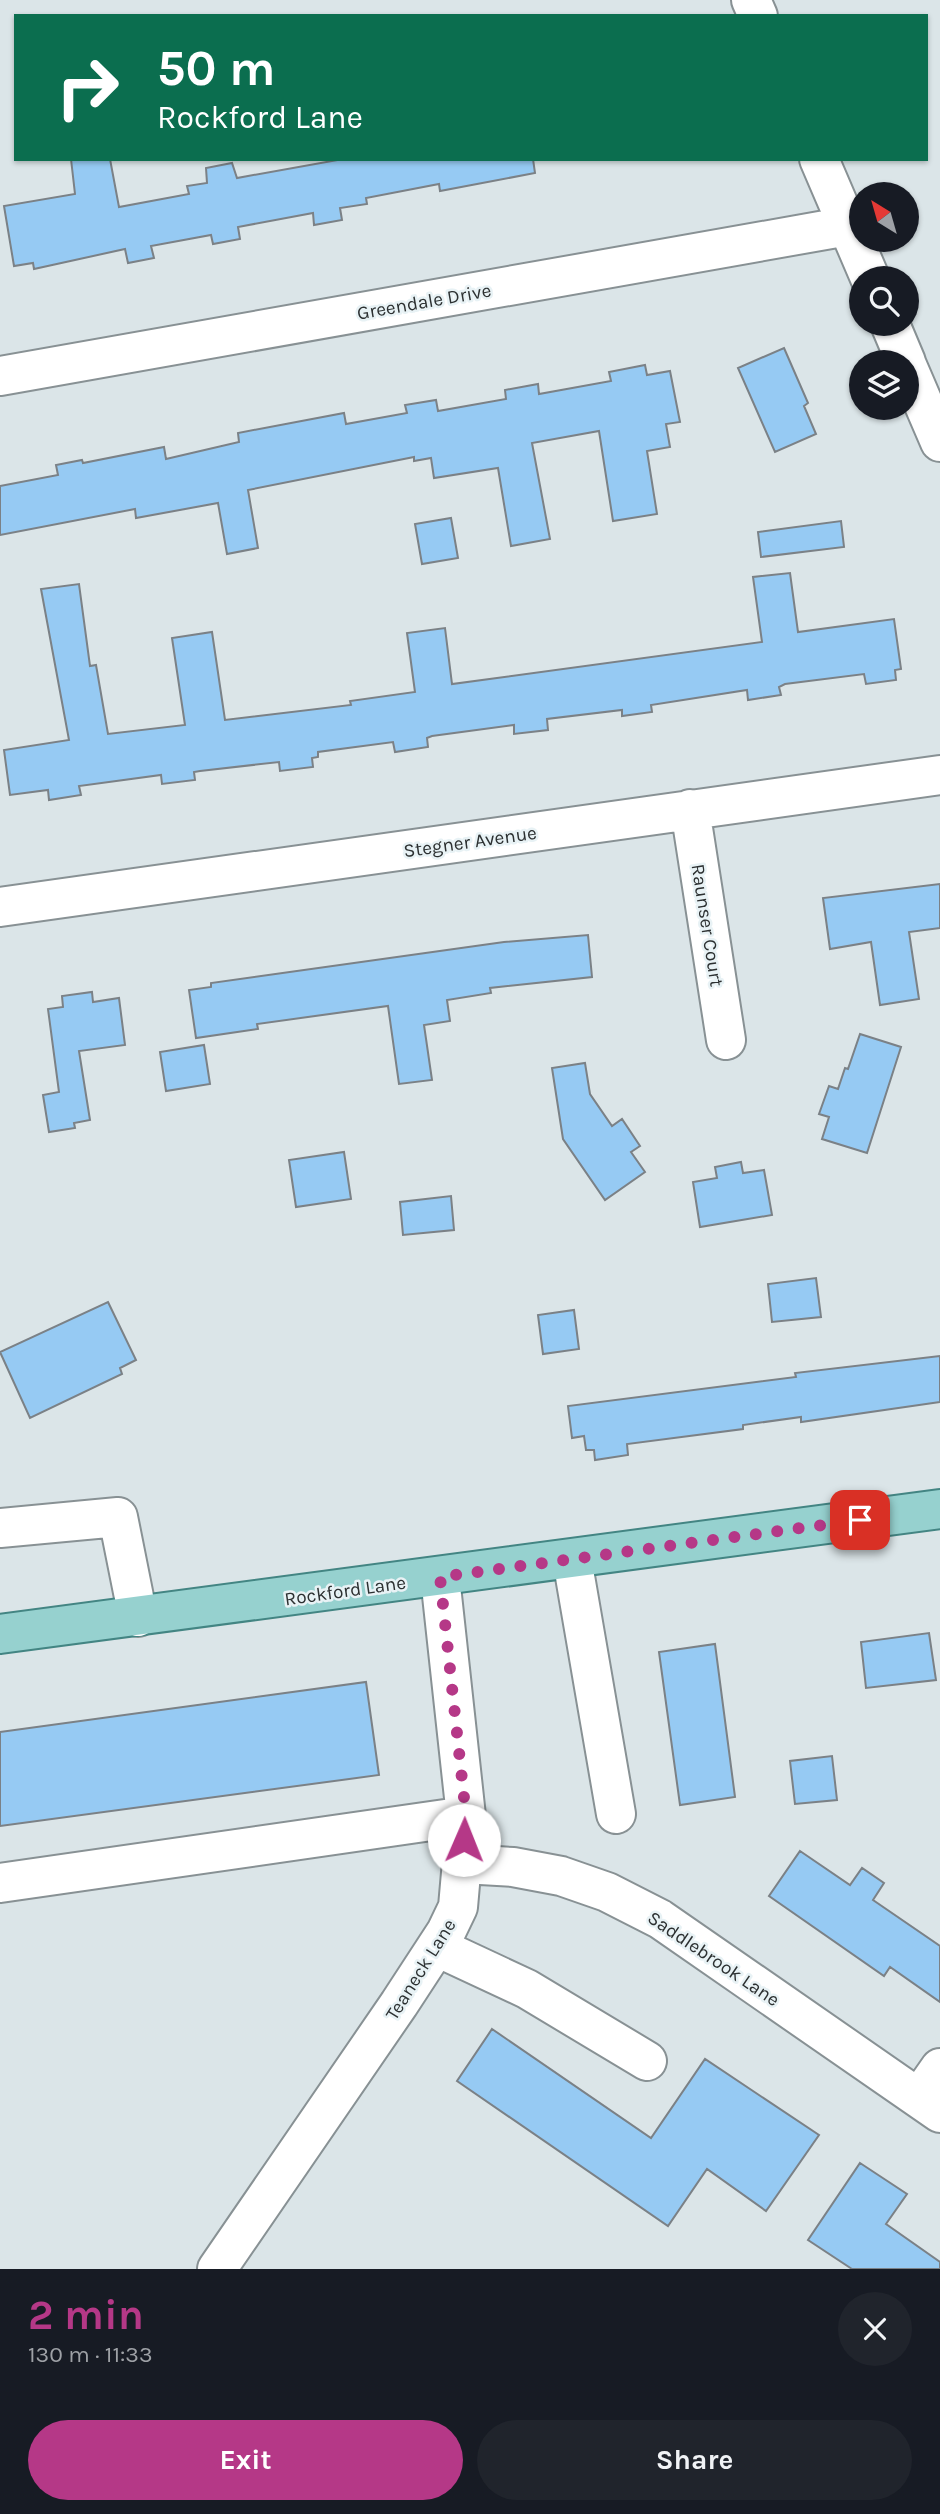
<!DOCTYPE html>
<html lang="en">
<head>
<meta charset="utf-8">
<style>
  body { margin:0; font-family:Karla,sans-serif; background:#20242c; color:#f1f3f6; height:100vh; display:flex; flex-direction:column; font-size:26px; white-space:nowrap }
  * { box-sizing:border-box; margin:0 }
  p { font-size:23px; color:#9ea1a6 }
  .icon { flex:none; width:38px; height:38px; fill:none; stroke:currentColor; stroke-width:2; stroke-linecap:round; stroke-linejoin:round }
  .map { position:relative; height:2269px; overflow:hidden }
  .drawer { display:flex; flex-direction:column; background:#171b24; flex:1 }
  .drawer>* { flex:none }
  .guide { position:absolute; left:14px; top:14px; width:914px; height:147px; border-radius:0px; box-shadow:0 2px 5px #0004; background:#0b6e4f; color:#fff; overflow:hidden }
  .needle { width:46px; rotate:323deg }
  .fabs { position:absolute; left:849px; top:182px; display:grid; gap:14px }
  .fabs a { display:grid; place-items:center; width:70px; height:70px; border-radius:50%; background:#171b24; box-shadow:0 2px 5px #0004; font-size:35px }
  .pin { position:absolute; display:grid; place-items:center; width:60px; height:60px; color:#fff; margin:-30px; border-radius:14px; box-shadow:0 4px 10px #0006 }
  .me { position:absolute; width:77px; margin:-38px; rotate:1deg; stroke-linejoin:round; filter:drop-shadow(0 0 5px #0008) }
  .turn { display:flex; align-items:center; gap:24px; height:147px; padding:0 28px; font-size:32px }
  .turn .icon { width:91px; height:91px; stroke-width:2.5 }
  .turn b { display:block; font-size:49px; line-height:60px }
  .round { display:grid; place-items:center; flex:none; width:74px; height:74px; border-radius:37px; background:#20242c }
  .summary { display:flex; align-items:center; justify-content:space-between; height:119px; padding:0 28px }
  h1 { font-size:42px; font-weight:700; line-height:52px; color:#b53887 }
  .primary-button { display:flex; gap:14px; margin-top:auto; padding:14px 28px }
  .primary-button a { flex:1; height:80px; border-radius:42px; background:#b53887; color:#fff; font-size:28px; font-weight:700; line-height:80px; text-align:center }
  .primary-button a+a { background:#20242c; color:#f1f3f6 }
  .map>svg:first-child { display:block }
  .building { fill:#96caf3; stroke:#7b8186; stroke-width:2 }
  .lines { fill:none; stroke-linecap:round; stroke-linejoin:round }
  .minor-casing { stroke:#889194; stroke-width:42 }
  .major-casing { stroke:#438583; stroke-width:42 }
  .minor { stroke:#fff; stroke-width:38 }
  .major { stroke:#96d1cf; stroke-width:38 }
  .route { stroke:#b53887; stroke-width:12; stroke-dasharray:0 21.6 }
  .labels { text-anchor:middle; stroke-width:5; stroke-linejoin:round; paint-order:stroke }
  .street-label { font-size:19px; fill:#2c3031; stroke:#e8f2f5 }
</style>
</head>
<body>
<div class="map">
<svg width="940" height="2269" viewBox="0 0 940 2269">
  <rect width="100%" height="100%" fill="#dbe5e8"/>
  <path class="building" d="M71 159H110L119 207 189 194 187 186 207 183 206 168 232 163 237 178 343 159H533L535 173 440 191 439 184 366 198 367 204 340 208 342 220 314 225 313 213 238 227 240 239 213 244 211 235 151 246 154 258 128 263 125 249 34 269 33 263 14 266 4 206 75 194Z
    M784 348 808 403 804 406 816 434 775 452 738 368Z
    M645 365 647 375 670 371 680 422 666 424 670 447 647 451 657 514 613 521 599 431 532 443 550 539 511 546 498 468 434 478 431 458 414 461V457L248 490 258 548 227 554 218 503 136 518 135 509 0 535V486L58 475 56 465 82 460 83 463 164 447 166 459 239 442 238 433 344 413 346 424 407 413 405 405 436 400 438 411 506 399 505 390 538 384 539 394 611 381 609 372Z
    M451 518 458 558 422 564 415 524Z
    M841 521 844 547 761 557 758 532Z
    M790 573 798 632 894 619 901 669 895 670 896 680 866 684 864 674 785 684 779 687 781 695 748 700 747 690 651 705 652 712 622 716V710L547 719 548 730 514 734V725L432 736 427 738 428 747 395 752 393 742 318 752V757L312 758 313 767 280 771 279 762 200 771 194 772 195 780 162 784 161 775 79 786 81 795 49 800 48 790 10 795 4 750 69 740 41 589 79 584 90 666 96 665 108 734 185 725 172 638 212 632 225 720 351 705 350 701 415 692 407 633 445 628 452 684 762 642 753 577Z
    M940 884V928L909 932 919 999 880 1005 871 942 830 949 823 898Z
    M588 935 592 977 490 988 491 993 447 1000 450 1021 424 1025 432 1080 399 1084 388 1006 257 1024 258 1029 196 1038 189 990 211 987V983L504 942Z
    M92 992 93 1002 119 998 125 1045 79 1051 90 1120 74 1123 75 1128 49 1132 43 1095 59 1092 48 1009 63 1007 62 996Z
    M860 1034 901 1047 867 1153 822 1139 829 1117 819 1114 829 1086 838 1089 845 1068 848 1069Z
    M204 1045 210 1084 166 1091 160 1052Z
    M585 1063 590 1094 612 1126 622 1119 640 1146 631 1152 645 1172 605 1200 563 1139 552 1068Z
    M344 1152 351 1199 296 1207 289 1160Z
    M741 1162 743 1173 764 1170 772 1215 700 1227 693 1182 717 1178 715 1167Z
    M451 1196 454 1230 403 1235 400 1202Z
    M816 1278 821 1317 772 1322 768 1284Z
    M108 1302 136 1360 120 1368 122 1374 30 1418 0 1352Z
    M574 1310 579 1349 543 1354 538 1315Z
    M940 1356V1402L801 1422V1417L743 1425V1429L627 1444 628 1455 595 1460 594 1450H586L584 1436 572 1438 568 1406 796 1377 795 1373Z
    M929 1633 936 1680 866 1688 861 1642Z
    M715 1644 735 1797 680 1805 659 1652Z
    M366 1682 379 1775 0 1826V1732Z
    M832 1756 837 1800 795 1804 790 1761Z
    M800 1851 850 1885 862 1868 884 1883 873 1900 940 1946V2002L890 1967 884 1976 769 1896Z
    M492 2029 651 2138 705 2059 819 2135 766 2211 707 2169 668 2226 457 2081Z
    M860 2163 907 2194 886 2224 940 2262V2269H852L808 2240Z"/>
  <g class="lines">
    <g class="minor-casing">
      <path id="minor" d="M751 0 758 16
        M819 159 870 278
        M890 324 906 362
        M906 363 940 442
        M0 376 848 226
        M690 809 726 1040
        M0 907 940 775
        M0 1528 118 1517 138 1617
        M572 1559 616 1814
        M463 1864 513 1867 561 1876 607 1892 660 1919 940 2113
        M0 1883 466 1816
        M437 1947 527 1989 647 2061
        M919 2098 940 2068
        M217 2269 399 2004 446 1932 458 1907 466 1816 440 1577"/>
    </g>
    <g class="major-casing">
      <path id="major" d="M0 1634 940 1509"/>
    </g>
    <use href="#minor" class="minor"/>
    <use href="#major" class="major"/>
  </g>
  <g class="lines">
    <path class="route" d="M464 1840 466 1816 440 1577 860 1520"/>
  </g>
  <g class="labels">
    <g class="street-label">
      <text transform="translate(424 301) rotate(-10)" y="7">Greendale Drive</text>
      <text transform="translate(470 841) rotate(-8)" y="7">Stegner Avenue</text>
      <text transform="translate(708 925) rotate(81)" y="7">Raunser Court</text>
      <text transform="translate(345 1590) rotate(-8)" y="7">Rockford Lane</text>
      <text transform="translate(714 1958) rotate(34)" y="7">Saddlebrook Lane</text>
      <text transform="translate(420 1969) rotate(-58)" y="7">Teaneck Lane</text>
    </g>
  </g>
</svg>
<div class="fabs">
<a><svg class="needle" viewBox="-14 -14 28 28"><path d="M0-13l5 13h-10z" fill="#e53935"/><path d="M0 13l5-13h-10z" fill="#9ea1a6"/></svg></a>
<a><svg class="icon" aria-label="search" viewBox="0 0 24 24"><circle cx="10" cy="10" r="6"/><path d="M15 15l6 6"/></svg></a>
<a><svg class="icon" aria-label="layers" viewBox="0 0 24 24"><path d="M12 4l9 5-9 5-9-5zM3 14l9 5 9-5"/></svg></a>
</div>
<div class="pin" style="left:860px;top:1520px;background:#d93025"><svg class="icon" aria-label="arrive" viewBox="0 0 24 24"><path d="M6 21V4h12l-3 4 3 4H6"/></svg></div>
<svg class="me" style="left:464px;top:1840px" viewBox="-20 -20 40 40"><circle r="19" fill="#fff"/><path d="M0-13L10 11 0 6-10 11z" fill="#b53887"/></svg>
<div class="guide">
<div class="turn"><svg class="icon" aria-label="right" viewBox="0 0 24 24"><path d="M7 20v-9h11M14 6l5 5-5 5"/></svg><div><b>50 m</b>Rockford Lane</div></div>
</div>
</div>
<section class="drawer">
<div class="summary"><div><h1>2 min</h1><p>130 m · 11:33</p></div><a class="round"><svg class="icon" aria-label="close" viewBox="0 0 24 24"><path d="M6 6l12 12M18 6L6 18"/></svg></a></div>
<div class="primary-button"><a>Exit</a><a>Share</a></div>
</section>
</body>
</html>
